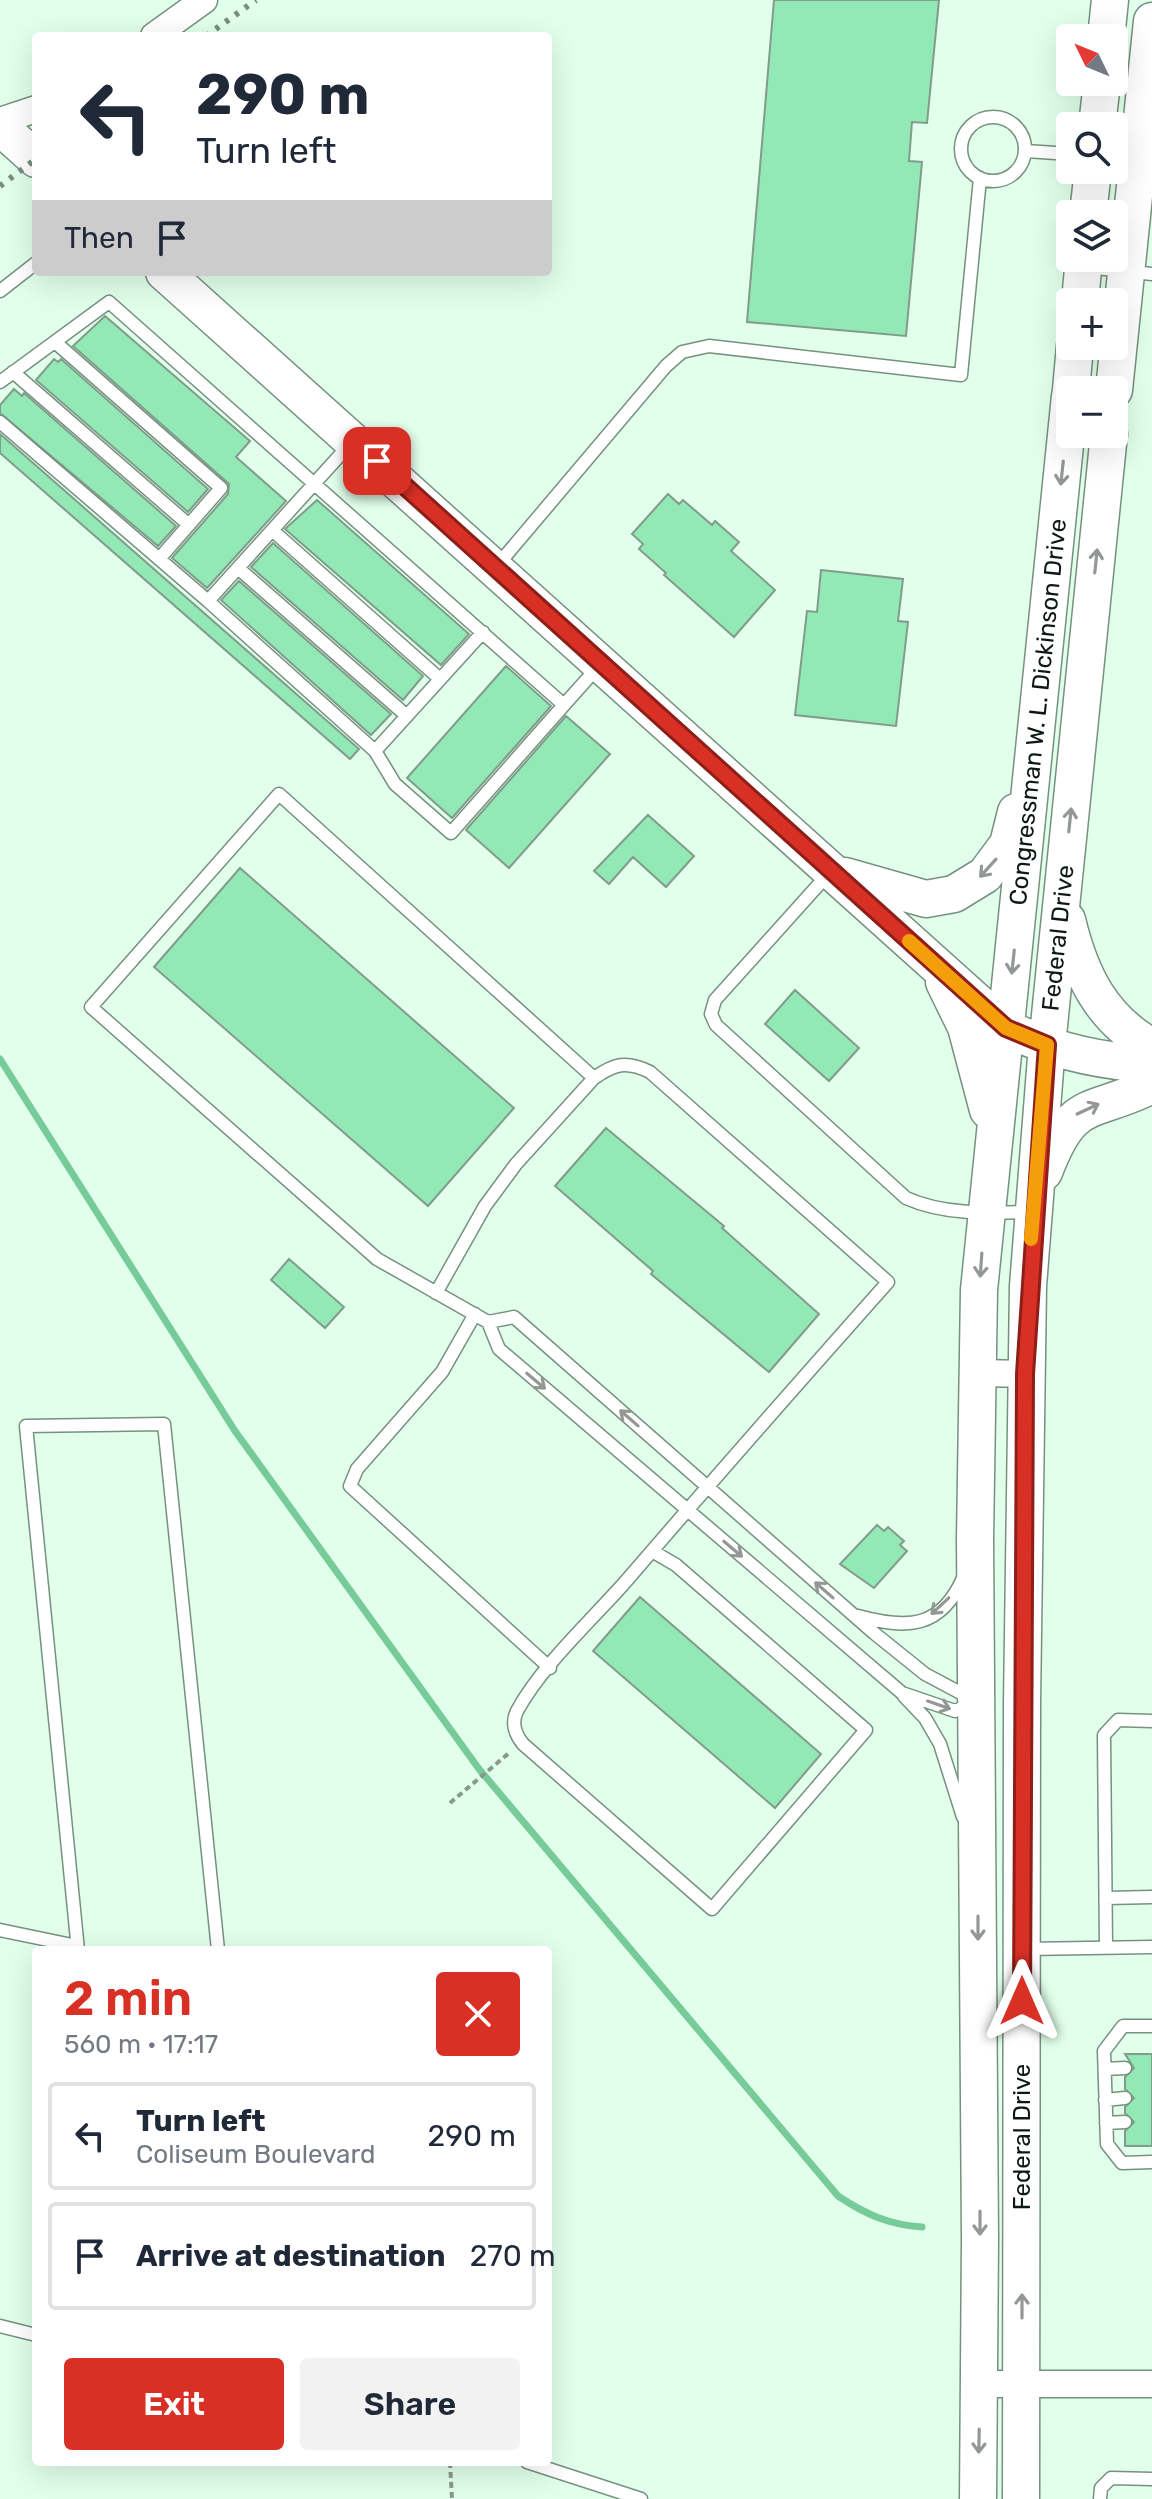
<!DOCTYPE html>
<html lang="en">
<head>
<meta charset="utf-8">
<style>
  body { margin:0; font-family:Rubik,sans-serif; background:#f2f2f3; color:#1f2937; height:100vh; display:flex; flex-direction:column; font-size:30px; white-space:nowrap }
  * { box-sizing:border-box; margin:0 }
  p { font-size:26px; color:#747a83 }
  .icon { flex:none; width:44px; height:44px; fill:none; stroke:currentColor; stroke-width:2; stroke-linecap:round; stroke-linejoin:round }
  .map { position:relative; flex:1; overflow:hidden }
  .panel { position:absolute; left:32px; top:1946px; width:520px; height:520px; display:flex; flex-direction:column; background:#fff; border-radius:8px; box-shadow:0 8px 32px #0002 }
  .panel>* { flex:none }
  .hud { position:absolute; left:32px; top:32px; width:520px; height:244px; border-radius:8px; box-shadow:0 8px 32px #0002; background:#fff; color:#1f2937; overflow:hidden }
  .needle { width:52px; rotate:313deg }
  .tools { position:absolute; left:1056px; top:24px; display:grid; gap:16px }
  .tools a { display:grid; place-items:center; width:72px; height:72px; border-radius:8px; background:#fff; box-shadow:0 8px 32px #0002; font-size:40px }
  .pin { position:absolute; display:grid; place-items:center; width:68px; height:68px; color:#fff; margin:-34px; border-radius:16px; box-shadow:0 4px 12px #0006 }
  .me { position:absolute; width:88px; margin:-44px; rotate:0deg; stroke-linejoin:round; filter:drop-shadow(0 0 6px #0008) }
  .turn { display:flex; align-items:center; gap:28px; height:168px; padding:0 32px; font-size:36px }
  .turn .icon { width:104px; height:104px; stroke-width:2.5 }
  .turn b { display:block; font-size:56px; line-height:68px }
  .then { display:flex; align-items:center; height:76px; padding:0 32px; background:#0003; gap:16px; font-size:30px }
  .round { display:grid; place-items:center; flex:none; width:84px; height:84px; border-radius:8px; background:#f2f2f3 }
  .head { display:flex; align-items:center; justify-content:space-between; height:136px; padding:0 32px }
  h1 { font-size:48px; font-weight:600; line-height:60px; color:#d93025 }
  .action { display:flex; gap:16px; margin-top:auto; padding:16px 32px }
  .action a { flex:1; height:92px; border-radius:8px; background:#d93025; color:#fff; font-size:32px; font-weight:600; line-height:92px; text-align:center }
  .action a+a { background:#f2f2f3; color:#1f2937 }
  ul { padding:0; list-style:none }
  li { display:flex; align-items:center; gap:24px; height:108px; margin:0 16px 12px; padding:0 16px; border:4px solid #e0e1e3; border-radius:8px }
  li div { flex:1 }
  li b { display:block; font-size:30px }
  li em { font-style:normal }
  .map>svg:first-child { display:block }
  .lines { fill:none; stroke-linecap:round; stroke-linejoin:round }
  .stream { stroke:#76cb98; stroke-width:7 }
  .building { fill:#93e9b5; stroke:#819c8a; stroke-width:2 }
  .lane-casing { stroke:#76917f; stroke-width:15 }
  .street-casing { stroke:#76917f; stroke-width:29 }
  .secondary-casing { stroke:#76917f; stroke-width:39 }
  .path { stroke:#869b8d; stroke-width:4; stroke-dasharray:6 4; stroke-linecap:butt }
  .lane { stroke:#fff; stroke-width:12 }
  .street { stroke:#fff; stroke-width:26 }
  .secondary { stroke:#fff; stroke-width:36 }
  .rail { stroke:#788c7f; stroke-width:6; stroke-dasharray:4 8; stroke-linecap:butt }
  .oneway { stroke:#939894 }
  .route-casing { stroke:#8d1f18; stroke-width:20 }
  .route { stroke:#d93025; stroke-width:14 }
  .slow { stroke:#f59e0b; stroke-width:14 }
  .labels { text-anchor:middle; stroke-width:6; stroke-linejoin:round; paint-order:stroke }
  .street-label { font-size:24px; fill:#0e1912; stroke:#fff }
</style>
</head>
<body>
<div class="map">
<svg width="1152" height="2499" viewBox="0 0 1152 2499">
  <rect width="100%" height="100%" fill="#e1ffeb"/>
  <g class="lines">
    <path class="stream" d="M0 1059 235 1431 479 1769 838 2196C865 2214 889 2225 922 2227"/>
  </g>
  <path class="building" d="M774 0H939L927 123 912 122 909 161 922 162 906 336 747 322Z
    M105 316 250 441 236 457 286 501 207 588 172 558 228 494 229 484 73 346Z
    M54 359 58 362 61 359 208 489 188 512 36 380Z
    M14 389 22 396 24 393 176 526 158 546 0 413V405Z
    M0 434 359 749 350 759 0 453Z
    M668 494 679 504 683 500 712 525 715 521 739 542 731 551 775 590 734 637 664 575 666 573 639 549 643 544 632 534Z
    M317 500 469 634 441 665 285 529Z
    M273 543 423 676 403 700 251 567Z
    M821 570 903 579 898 621 908 622 896 726 795 715 807 611 817 612Z
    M239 581 391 714 371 735 221 600Z
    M506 666 551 706 452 818 407 778Z
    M566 716 610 754 509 868 466 830Z
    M648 815 694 856 666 887 633 857 609 884 594 871Z
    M240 868 514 1108 428 1206 154 967Z
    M795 990 859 1048 829 1081 765 1024Z
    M606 1128 724 1226 722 1228 819 1314 769 1372 651 1274 653 1271 555 1186Z
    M289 1259 344 1307 325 1328 271 1280Z
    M877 1525 884 1531 888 1527 904 1541 900 1545 907 1551 874 1588 840 1564Z
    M640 1597 821 1754 775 1808 593 1651Z
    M1125 2054H1152V2146H1125V2131L1134 2122 1125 2113V2107L1134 2098 1125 2089V2077L1134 2068Z"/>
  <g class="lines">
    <g class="lane-casing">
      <path id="lane" d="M961 149a32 32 0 1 1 64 0a32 32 0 1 1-64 0Z
        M1026 151 1070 154
        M1086 267 1152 274
        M0 291 36 263
        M55 342 221 488 159 559
        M13 372 189 525
        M0 382 109 302 564 705 597 668
        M0 422 208 601
        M351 443 208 601 375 751 483 632
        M272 530 440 679
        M496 567 666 366 682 352 709 346 961 375 980 178
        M238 568 407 716
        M375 751 395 784 451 833 564 705
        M830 872 715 1000 711 1014 716 1025 906 1198C944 1215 988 1213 1030 1212
        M594 1078C614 1064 626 1060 650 1072L888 1282C800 1381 713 1480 627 1580 592 1620 542 1665 517 1711 511 1723 515 1734 523 1744L712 1909 866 1730 676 1565 652 1551
        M436 1293 485 1206 516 1164 594 1078 279 794 91 1007 377 1259 488 1322 514 1317 874 1633 925 1674 970 1698
        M475 1314 442 1372 357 1469 350 1486 550 1668
        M488 1322 499 1349 902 1693 955 1711 973 1703
        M858 1616C906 1629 941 1630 964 1576
        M904 1696 925 1718 940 1744 963 1817
        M1106 1898 1152 1897
        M0 1930 77 1946
        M1106 1948 1104 1735 1118 1720 1152 1721
        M1025 1949 1152 1947
        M78 1950 26 1426 164 1424 218 1950
        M1152 2026H1123L1104 2051 1107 2144 1122 2163 1152 2162
        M1105 2069 1125 2068
        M1105 2100 1125 2098
        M1106 2123 1125 2122
        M0 2326 36 2335
        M527 2462 641 2499
        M1100 2499 1101 2488 1111 2478 1152 2479"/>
    </g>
    <g class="street-casing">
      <path id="street" d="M154 36 204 0
        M0 121 36 109
        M977 1373 1025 1374
        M979 2384H1152"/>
    </g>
    <g class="secondary-casing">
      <path id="secondary" d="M1106 38 1110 0
        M1097 126 1102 82
        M0 127 36 159
        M1088 214 1093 170
        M164 272 1006 1028C1051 1050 1102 1062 1152 1064
        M1080 302 1084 258
        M1071 390 1075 346
        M1114 390 1152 21
        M845 876 926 899 954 894 985 875 1008 844 1016 812
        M1067 920C1080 974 1101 1019 1152 1047
        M944 982 966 1027 988 1110
        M1044 1172C1073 1095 1090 1116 1152 1085
        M978 2499 980 2239 975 1539 979 1290 1070 396
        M1021 2499 1022 1704 1028 1286 1047 1045 1109 434"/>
    </g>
    <path class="path" d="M450 1803 509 1753
      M450 2462 452 2499"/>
    <use href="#lane" class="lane"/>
    <use href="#street" class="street"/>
    <use href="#secondary" class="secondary"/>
    <path class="rail" d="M206 36 256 0
      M0 186 36 159"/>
  </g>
  <defs><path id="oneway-shaft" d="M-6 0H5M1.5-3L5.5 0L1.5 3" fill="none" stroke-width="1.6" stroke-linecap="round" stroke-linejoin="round" transform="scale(2)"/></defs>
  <g class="oneway">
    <use href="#oneway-shaft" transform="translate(1062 473) rotate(96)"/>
    <use href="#oneway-shaft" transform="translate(1096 561) rotate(-84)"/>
    <use href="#oneway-shaft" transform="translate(1070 820) rotate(-84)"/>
    <use href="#oneway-shaft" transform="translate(988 868) rotate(132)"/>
    <use href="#oneway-shaft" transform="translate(1013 962) rotate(96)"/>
    <use href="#oneway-shaft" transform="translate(1088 1109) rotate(-25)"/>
    <use href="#oneway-shaft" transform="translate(981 1265) rotate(94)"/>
    <use href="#oneway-shaft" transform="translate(536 1381) rotate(40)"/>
    <use href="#oneway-shaft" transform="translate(629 1418) rotate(-139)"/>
    <use href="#oneway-shaft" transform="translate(733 1549) rotate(40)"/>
    <use href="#oneway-shaft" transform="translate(824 1590) rotate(-139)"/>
    <use href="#oneway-shaft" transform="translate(940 1606) rotate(137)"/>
    <use href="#oneway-shaft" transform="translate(939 1705) rotate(19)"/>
    <use href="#oneway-shaft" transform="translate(978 1928) rotate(90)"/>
    <use href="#oneway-shaft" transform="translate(980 2223) rotate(90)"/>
    <use href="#oneway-shaft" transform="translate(1022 2306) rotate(-90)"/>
    <use href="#oneway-shaft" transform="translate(979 2441) rotate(91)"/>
  </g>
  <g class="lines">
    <g class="route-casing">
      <path id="route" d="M377 461 1006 1028 1047 1045 1025 1374 1022 2001"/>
    </g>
    <use href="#route" class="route"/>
    <path class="slow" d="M909 941 1006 1028 1047 1045 1031 1239"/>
  </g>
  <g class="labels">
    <g class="street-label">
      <text transform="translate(1038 712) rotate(-84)" y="8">Congressman W. L. Dickinson Drive</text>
      <text transform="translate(1058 938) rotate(-84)" y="8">Federal Drive</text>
      <text transform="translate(1022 2137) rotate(-90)" y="8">Federal Drive</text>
    </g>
  </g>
</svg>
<div class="tools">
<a><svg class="needle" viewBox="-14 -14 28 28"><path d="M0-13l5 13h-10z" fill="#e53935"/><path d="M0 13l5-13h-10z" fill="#747a83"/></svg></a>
<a><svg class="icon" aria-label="search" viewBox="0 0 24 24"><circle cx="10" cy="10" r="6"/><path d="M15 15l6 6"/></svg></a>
<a><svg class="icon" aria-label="layers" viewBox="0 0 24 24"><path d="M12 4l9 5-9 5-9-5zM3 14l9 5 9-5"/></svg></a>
<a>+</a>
<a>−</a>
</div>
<div class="pin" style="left:377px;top:461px;background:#d93025"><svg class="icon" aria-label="arrive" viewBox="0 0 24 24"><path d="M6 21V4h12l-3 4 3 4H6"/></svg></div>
<svg class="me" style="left:1022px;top:2001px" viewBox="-20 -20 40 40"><path d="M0-17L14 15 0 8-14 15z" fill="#d93025" stroke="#fff" stroke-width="4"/></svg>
<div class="hud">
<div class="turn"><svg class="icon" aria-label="left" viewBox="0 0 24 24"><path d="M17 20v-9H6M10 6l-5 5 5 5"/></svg><div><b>290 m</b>Turn left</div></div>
<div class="then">Then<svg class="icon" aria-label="arrive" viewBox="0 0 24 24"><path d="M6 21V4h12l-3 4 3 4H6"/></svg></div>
</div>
<section class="panel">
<div class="head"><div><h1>2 min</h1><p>560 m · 17:17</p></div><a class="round" style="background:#d93025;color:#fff"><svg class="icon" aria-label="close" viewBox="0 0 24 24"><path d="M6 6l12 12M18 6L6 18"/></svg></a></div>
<ul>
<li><svg class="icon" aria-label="left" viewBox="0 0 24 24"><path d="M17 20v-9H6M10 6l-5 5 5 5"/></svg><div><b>Turn left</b><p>Coliseum Boulevard</p></div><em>290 m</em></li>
<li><svg class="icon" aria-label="arrive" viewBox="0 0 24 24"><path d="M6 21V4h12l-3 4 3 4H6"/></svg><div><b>Arrive at destination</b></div><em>270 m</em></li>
</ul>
<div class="action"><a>Exit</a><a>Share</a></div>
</section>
</div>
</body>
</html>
